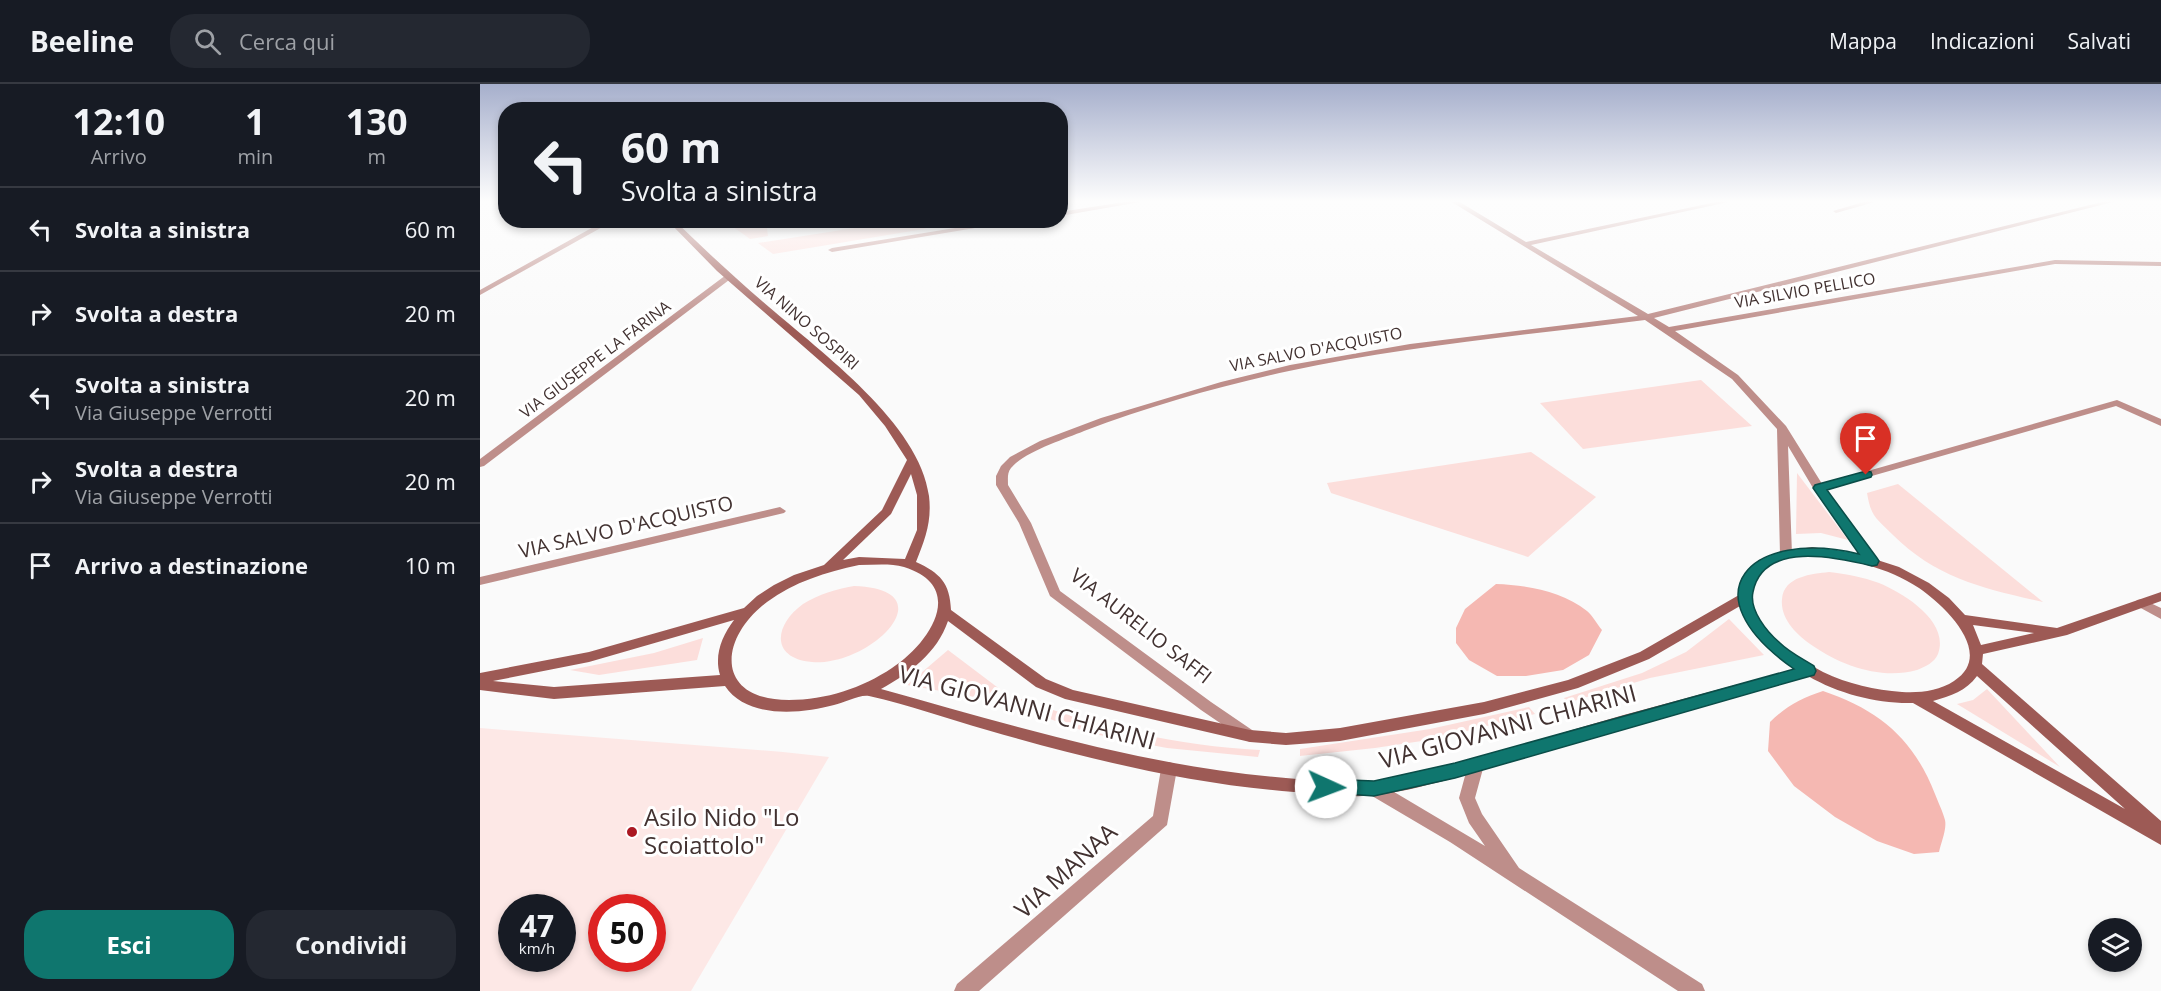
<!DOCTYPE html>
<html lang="it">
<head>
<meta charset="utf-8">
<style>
  body { margin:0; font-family:"Open Sans",sans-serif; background:#242831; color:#f1f3f6; height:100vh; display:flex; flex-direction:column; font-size:22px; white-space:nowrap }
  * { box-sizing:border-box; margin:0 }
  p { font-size:20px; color:#9ea1a6 }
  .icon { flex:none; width:33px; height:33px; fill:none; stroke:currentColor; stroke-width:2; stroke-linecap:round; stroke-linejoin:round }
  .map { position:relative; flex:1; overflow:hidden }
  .details { display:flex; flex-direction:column; background:#171b24; width:480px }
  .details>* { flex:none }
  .top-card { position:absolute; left:18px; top:18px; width:570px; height:126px; border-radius:24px; box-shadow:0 3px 9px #0003; background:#171b24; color:#f1f3f6; overflow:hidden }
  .controls { position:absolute; left:1608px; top:834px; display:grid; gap:12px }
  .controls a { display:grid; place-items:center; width:54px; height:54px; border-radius:50%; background:#171b24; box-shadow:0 3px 9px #0003; font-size:30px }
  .speed { position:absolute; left:18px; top:810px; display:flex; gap:12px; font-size:30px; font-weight:700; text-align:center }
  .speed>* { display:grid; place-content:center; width:78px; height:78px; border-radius:50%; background:#171b24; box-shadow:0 3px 9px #0003; line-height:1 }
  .speed small { font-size:15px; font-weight:400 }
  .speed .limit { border:9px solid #d22; background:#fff; color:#111 }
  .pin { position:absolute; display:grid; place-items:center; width:51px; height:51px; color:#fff; margin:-62px -26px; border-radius:50% 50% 50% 0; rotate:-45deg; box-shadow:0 0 6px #0007 }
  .pin .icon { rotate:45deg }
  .me { position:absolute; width:66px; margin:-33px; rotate:92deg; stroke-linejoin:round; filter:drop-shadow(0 0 4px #0008) }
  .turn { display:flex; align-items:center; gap:21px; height:126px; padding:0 24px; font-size:27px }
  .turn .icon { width:78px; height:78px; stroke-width:2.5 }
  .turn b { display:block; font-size:42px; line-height:51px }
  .eta { display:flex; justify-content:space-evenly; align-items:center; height:102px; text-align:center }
  .eta b { font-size:36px; font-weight:700; line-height:42px }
  .action { display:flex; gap:12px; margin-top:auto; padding:12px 24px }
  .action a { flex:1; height:69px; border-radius:24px; background:#0f766e; color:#fff; font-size:24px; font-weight:700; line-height:69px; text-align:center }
  .action a+a { background:#242831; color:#f1f3f6 }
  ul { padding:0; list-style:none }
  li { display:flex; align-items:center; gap:18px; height:84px; padding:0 24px; border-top:2px solid #363941 }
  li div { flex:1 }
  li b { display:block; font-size:22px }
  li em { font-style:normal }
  header { display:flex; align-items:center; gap:36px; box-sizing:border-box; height:84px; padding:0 30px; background:#171b24; border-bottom:2px solid #363941 }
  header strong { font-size:28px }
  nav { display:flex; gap:33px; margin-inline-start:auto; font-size:21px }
  .search { width:420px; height:54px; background:#242831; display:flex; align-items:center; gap:15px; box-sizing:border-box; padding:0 21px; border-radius:24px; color:#9ea1a6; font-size:22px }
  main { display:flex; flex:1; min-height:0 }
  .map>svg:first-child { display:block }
  .built { fill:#fde8e6; fill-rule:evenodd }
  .green { fill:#fcdedb }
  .forest { fill:#f5b8b2 }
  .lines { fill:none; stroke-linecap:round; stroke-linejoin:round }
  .lane { fill:#be8e8a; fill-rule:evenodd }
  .street { fill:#be8e8a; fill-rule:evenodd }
  .secondary { fill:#9d5a55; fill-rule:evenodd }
  .route { fill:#0f766e; stroke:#0a4d48; stroke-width:1.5 }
  .poi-dot { fill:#ab1822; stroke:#fff; stroke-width:2 }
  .labels { text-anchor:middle; stroke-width:6; stroke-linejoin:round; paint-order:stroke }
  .far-street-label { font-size:16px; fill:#423231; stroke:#fff }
  .street-label { font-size:20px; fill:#423231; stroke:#fff }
  .near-street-label { font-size:24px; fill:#423231; stroke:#fff }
  .near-poi-label { font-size:24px; fill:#423231; stroke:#fff; text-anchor:start }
</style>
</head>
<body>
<header>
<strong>Beeline</strong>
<div class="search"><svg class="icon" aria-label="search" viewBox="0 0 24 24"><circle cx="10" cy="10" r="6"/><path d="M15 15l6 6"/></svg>Cerca qui</div>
<nav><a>Mappa</a><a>Indicazioni</a><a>Salvati</a></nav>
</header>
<main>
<section class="details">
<div class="eta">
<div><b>12:10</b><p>Arrivo</p></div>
<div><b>1</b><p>min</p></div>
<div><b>130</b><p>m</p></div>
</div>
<ul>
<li><svg class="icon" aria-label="left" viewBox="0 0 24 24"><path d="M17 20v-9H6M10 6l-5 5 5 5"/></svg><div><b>Svolta a sinistra</b></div><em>60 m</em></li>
<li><svg class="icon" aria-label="right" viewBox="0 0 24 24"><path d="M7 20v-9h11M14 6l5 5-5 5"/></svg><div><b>Svolta a destra</b></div><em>20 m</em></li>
<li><svg class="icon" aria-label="left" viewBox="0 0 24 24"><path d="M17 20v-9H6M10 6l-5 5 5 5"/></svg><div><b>Svolta a sinistra</b><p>Via Giuseppe Verrotti</p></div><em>20 m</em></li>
<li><svg class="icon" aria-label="right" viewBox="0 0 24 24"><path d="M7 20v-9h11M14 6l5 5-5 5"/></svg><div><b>Svolta a destra</b><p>Via Giuseppe Verrotti</p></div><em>20 m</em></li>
<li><svg class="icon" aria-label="arrive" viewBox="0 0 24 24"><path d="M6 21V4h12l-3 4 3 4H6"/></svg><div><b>Arrivo a destinazione</b></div><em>10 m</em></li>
</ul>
<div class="action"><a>Esci</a><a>Condividi</a></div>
</section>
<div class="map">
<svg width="1681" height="907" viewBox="0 0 1681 907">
  <rect width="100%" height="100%" fill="#fafafa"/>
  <path class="built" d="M0 644 303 668 349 673 211 907H0ZM32 824H82V874H32ZM122 824H172V874H122Z"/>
  <path class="green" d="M245 137H286L288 152 270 155Z
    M419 137H449L455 140 444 145 293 170 278 159Z
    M1221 296 1272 342 1103 365 1060 319Z
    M1051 368 1116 413 1048 473 851 409 847 399Z
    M1317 389 1368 456 1341 449 1316 450Z
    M1418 400 1563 518C1505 505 1456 494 1413 451 1396 434 1391 433 1387 409Z
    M1349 488C1366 490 1383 493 1399 499 1423 509 1470 537 1458 570 1455 578 1445 583 1437 586 1402 596 1362 582 1333 562 1317 551 1300 535 1302 515 1304 492 1332 490 1349 488Z
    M374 502C469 505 390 583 332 578 290 574 294 541 323 520 339 510 356 505 374 502Z
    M1249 535 1284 571 1170 594 1087 619 1084 614 1162 589 1206 568Z
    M223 554 217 576 119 591 90 586 174 569Z
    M468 566 521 606 511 616 427 601Z
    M1507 605 1580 683 1477 620 1493 616Z
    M541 615C618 643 698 662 780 666L778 673 687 664 645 656 609 649 534 622Z
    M1049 623 1055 630 955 655 895 664 820 672V665L950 645Z"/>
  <path class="forest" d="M1016 500C1047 501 1082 507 1107 527 1113 532 1117 540 1122 546L1109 571 1083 586 1046 592H1017L989 576 976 559V544L985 525Z
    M1343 607C1399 626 1433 654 1455 710 1458 718 1463 728 1465 736 1467 745 1461 759 1459 768L1434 770 1397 757 1355 733 1314 702 1288 667 1290 638C1306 622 1322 614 1343 607Z"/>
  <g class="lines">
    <path class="lane" d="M1387 117H1398L1356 129 1353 127Z
      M466 136H477L494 144 489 145Z
      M1637 316 1681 335V342L1636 322 1343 406H1335L1333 404 1335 402Z
      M1662 515 1681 524V535L1657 522 1655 519 1657 516Z"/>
    <path class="street" d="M650 117H666L580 132V128Z
      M970 117H978L1046 158 1241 117H1253L1051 161 1168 230 1626 117H1637L1174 234 1189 243 1575 176 1681 178V182L1575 180 1195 247 1258 291 1306 342 1344 403 1398 477 1392 481 1388 480 1333 404 1308 362 1312 470 1310 473H1302L1300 470 1297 345 1252 295 1165 236C1047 251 926 262 809 287 740 302 670 322 604 347 585 355 544 368 531 384 527 389 528 395 528 401L551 439 580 507 731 618 775 648 778 652 775 656 770 658 765 656 721 626 570 512 539 439 516 401V392L521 382 530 373 560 357 621 334 741 298 810 281 930 260 1158 232Z
      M126 136H135L0 211V206Z
      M524 136H543L352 168 348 166 352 164Z
      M246 191 253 193 4 382 0 383V375Z
      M300 423 306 427 304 429 0 501V493Z
      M996 675 1002 676 1004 681 995 714 1002 730 1039 784 1222 900 1225 907H1198L970 758 887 709 885 704 887 699 893 697 899 699 1005 762 989 739 979 714 988 681 990 676Z
      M689 678 695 680 697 685 687 741 499 907H474L477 900 673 732 681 685 683 680Z"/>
    <path class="secondary" d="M187 136H194C225 166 256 195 289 223 341 268 440 340 449 412 452 438 445 455 436 478 460 489 470 499 471 526L566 595 593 606 770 646 806 649 860 644 1004 618 1088 596 1160 568 1259 511 1264 493 1279 476 1300 468 1332 463 1382 471 1419 483 1449 499 1469 514 1485 531 1577 544 1681 508V517L1587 551 1503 570 1502 580 1681 737V761L1433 619C1398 620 1359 610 1328 592L971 695C943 702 915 710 886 712 862 713 838 709 814 708 709 700 608 675 507 646 468 635 429 621 389 612 380 610 364 619 354 621 321 630 267 635 245 602L74 615 0 606V589L109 568 264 524 277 512 294 501 314 491 344 481 402 426 427 376 405 342 379 311 237 187ZM431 390 437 411V446L425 475 379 473 363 476 411 430ZM1332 471C1370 475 1407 483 1439 504 1464 521 1516 570 1474 597 1459 607 1440 609 1422 608 1395 606 1368 600 1343 588 1315 573 1259 538 1274 499 1278 488 1286 481 1296 477 1308 473 1320 472 1332 471ZM379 481C394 481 410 479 424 483 488 503 449 560 412 584 382 604 346 616 309 616 235 616 238 555 287 518 314 498 346 488 379 481ZM1260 522C1268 550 1292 570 1316 585 1241 605 1166 624 1092 646 1027 666 959 692 891 698 863 700 834 696 806 694 667 683 534 642 401 605 430 589 457 569 468 537L556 603 585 615 770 658 806 661 860 657 1004 630 1098 604 1169 575ZM254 536C242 552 234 571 240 591L74 603 13 597 109 578ZM1493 541 1554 549 1501 561ZM1497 592 1645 725 1453 617C1471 612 1486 607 1497 592Z"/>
  </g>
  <linearGradient id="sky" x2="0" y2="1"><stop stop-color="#a6afcc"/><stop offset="0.48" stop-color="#fdfdfd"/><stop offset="1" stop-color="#fdfdfd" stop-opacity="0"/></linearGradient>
  <rect width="1681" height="244" fill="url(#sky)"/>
  <path class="route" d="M1386 387 1391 388 1392 391 1391 393 1347 406 1397 474 1399 477 1397 481 1392 482C1355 473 1283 457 1273 508 1269 526 1287 548 1300 559 1309 568 1323 575 1334 582L1336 587 1334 591 975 694 894 712 840 708 837 703 840 697 846 695 894 697 975 679 1314 585C1205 509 1271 444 1379 470L1333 404 1335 401Z"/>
  <circle class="poi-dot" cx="152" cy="748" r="6"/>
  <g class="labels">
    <g class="far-street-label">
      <text transform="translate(1325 206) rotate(-10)" y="6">VIA SILVIO PELLICO</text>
      <text transform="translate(327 239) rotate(41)" y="6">VIA NINO SOSPIRI</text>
      <text transform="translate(836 265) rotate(-11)" y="6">VIA SALVO D'ACQUISTO</text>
      <text transform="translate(115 275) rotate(-37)" y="6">VIA GIUSEPPE LA FARINA</text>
    </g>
    <g class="street-label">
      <text transform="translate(146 443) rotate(-13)" y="7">VIA SALVO D'ACQUISTO</text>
      <text transform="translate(661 542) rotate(38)" y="7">VIA AURELIO SAFFI</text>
    </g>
    <g class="near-street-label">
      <text transform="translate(547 624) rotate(15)" y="8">VIA GIOVANNI CHIARINI</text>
      <text transform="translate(1028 643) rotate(-15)" y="8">VIA GIOVANNI CHIARINI</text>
      <text transform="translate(586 787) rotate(-42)" y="8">VIA MANAA</text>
    </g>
    <g class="near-poi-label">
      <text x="164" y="742">Asilo Nido "Lo<tspan x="164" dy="28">Scoiattolo"</tspan></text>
    </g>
  </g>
</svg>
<div class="controls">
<a><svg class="icon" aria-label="layers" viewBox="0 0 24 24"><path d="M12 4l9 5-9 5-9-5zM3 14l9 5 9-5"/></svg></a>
</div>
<div class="speed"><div>47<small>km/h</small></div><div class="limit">50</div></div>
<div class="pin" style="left:1386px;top:391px;background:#d93025"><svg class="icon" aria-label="arrive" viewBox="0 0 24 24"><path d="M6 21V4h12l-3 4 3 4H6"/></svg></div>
<svg class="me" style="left:846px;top:703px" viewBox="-20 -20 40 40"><circle r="19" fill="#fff"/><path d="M0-13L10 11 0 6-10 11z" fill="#0f766e"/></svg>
<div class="top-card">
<div class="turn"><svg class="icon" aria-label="left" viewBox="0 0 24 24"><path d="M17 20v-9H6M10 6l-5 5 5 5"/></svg><div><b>60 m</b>Svolta a sinistra</div></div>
</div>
</div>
</main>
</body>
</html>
